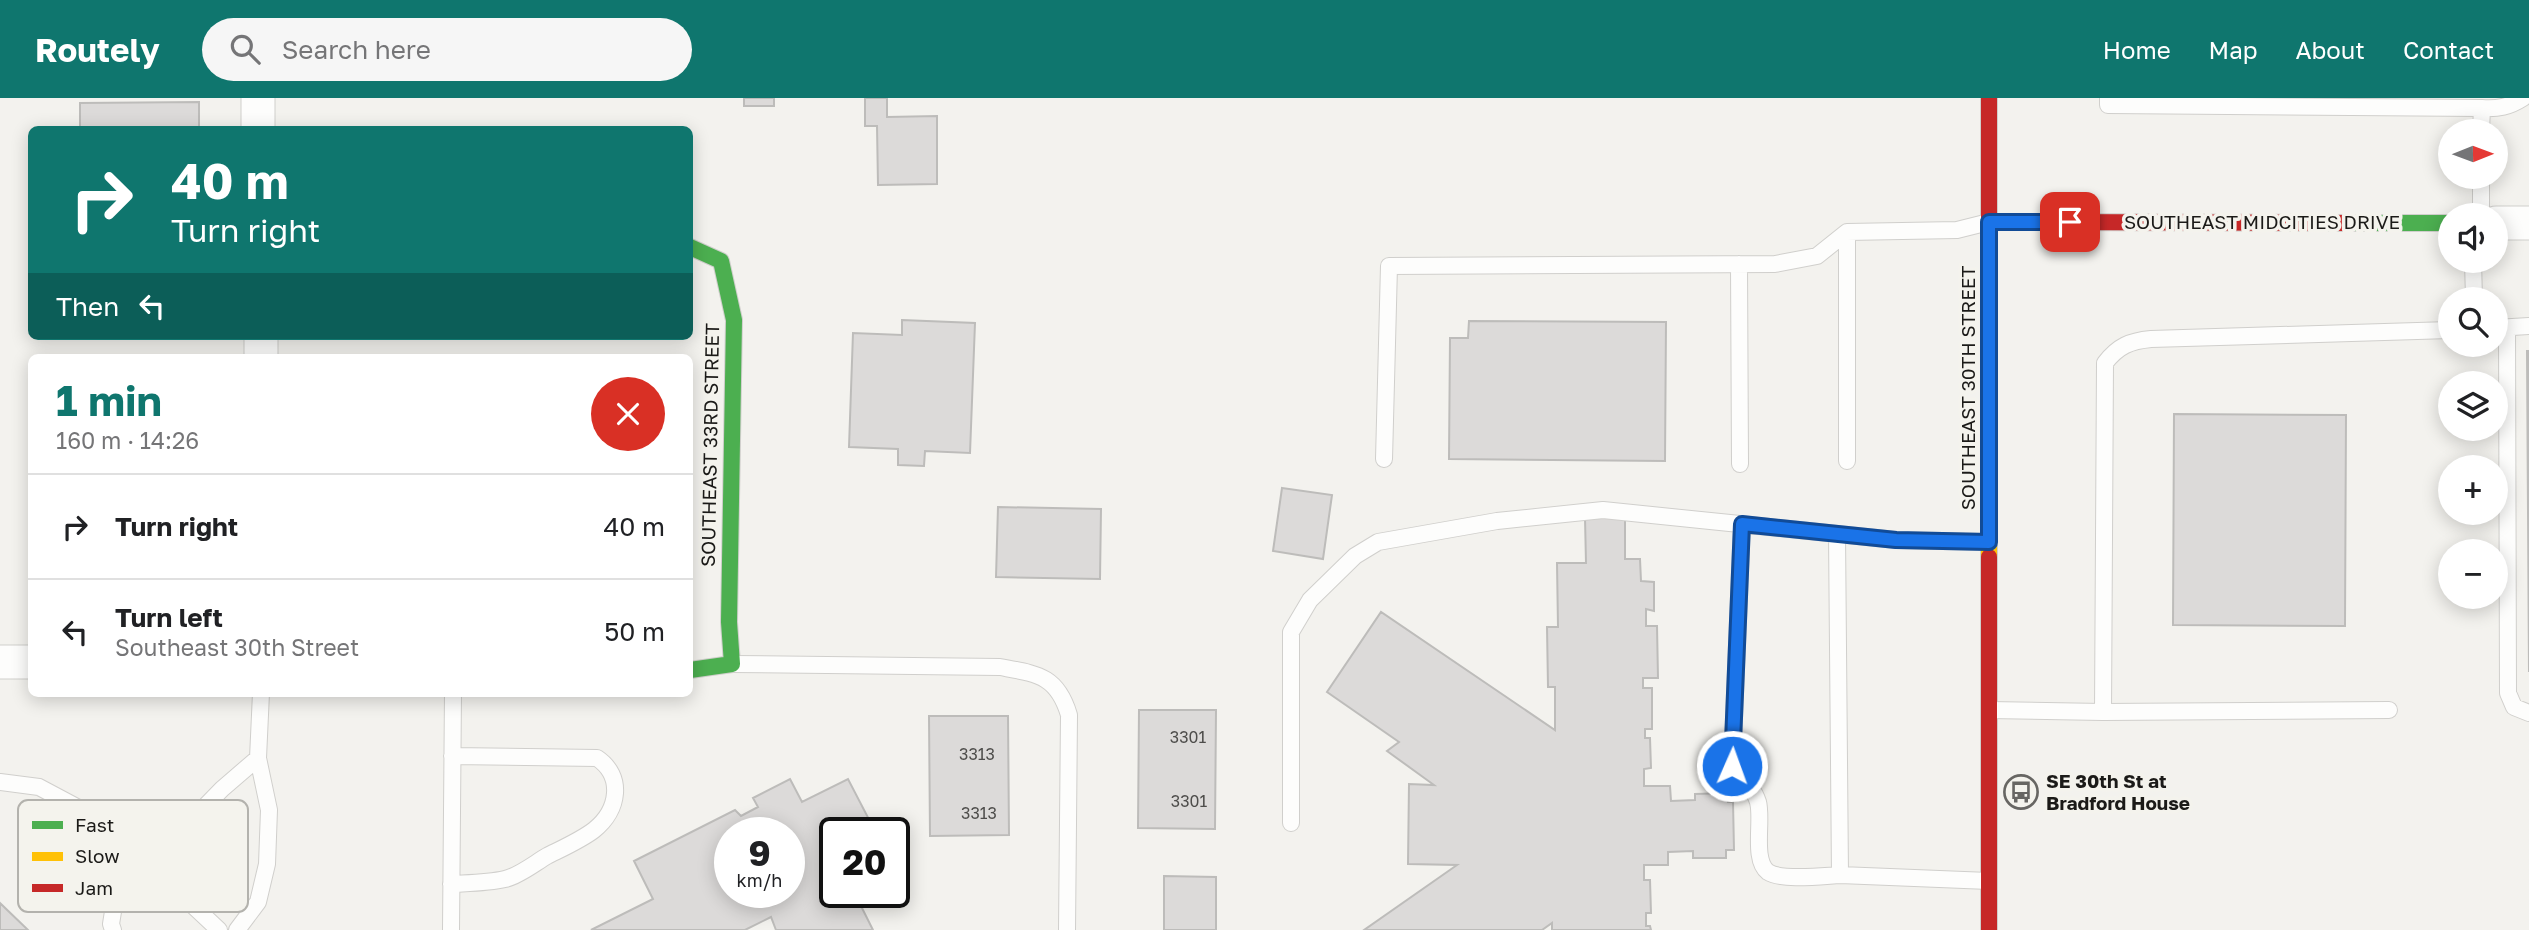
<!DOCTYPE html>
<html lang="en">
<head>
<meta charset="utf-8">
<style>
  body { margin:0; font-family:"Golos Text",sans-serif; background:#f6f6f6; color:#202124; height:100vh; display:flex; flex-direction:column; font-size:26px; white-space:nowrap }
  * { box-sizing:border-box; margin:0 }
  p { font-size:23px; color:#757577 }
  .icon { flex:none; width:38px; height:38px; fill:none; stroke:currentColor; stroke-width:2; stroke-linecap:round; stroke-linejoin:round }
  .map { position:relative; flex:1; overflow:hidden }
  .details { position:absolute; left:28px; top:256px; width:665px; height:343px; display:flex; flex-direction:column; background:#fff; border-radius:10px; box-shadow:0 4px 18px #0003 }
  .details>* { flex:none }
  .banner { position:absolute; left:28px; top:28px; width:665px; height:214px; border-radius:10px; box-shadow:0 4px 18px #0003; background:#0f766e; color:#fff; overflow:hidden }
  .needle { width:46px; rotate:89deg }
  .fabs { position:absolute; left:2438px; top:21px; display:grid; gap:14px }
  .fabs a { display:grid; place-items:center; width:70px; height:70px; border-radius:50%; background:#fff; box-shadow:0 4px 18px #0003; font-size:35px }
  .speed { position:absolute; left:714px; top:719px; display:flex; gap:14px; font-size:35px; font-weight:700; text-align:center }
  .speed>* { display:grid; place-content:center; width:91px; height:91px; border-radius:50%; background:#fff; box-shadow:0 4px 18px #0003; line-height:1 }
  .speed small { font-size:18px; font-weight:400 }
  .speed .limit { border:4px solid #111; border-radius:10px; background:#fff; color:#111 }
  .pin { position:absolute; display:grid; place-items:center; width:60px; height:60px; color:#fff; margin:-30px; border-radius:14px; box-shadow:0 4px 10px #0006 }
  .me { position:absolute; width:77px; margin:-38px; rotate:2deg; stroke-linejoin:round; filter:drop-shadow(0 0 5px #0008) }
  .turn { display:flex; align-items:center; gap:24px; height:147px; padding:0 28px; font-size:32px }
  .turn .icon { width:91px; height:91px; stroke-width:2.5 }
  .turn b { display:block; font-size:49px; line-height:60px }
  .then { display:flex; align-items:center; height:66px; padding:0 28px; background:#0003; gap:14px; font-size:26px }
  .round { display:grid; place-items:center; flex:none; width:74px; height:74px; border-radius:37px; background:#f6f6f6 }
  .headline { display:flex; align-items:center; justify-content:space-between; height:119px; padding:0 28px }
  h1 { font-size:42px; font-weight:700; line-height:52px; color:#0f766e }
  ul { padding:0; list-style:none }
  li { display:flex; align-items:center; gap:21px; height:105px; padding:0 28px; border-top:2px solid #e0e0e0 }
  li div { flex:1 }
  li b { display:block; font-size:26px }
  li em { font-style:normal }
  header { display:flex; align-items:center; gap:42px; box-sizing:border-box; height:98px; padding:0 35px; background:#0f766e; color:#fff }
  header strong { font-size:33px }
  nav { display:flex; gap:38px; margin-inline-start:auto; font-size:24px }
  .search { width:490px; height:63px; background:#f6f6f6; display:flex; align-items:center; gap:18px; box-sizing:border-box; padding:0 24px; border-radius:38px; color:#757577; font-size:26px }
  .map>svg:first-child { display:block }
  .building { fill:#dcdad9; stroke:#bdbcba; stroke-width:2; fill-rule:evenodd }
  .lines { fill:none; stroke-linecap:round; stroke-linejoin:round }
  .lane-casing { stroke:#d0cfcc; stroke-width:18 }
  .street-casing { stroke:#d0cfcc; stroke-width:35 }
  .fast-casing { stroke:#d0cfcc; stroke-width:18 }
  .slow-casing { stroke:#d0cfcc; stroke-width:18 }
  .jam-casing { stroke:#d0cfcc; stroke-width:18 }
  .lane { stroke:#fdfdfc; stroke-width:16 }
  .street { stroke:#fdfdfc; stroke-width:33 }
  .fast { stroke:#4caf50; stroke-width:16 }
  .slow { stroke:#ffc107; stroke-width:16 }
  .jam { stroke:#c62828; stroke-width:16 }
  .route-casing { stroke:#114b97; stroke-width:18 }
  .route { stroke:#1a73e8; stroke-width:12 }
  .labels { text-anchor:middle; stroke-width:7; stroke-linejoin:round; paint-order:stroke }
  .number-label { font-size:16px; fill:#4e4d4b }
  .street-label { font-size:19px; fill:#1b1a18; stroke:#f4f3ed }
  .poi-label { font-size:19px; font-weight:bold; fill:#1b1a18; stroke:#f4f3ed; text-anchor:start }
  .key { fill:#f4f3ed; stroke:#b3b2ad; stroke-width:2 }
  .key-label { font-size:19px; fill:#1b1a18 }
</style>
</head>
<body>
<header>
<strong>Routely</strong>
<div class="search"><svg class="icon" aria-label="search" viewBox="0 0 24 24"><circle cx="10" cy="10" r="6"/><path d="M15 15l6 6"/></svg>Search here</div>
<nav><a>Home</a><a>Map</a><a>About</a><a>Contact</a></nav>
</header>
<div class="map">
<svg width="2529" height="832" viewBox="0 0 2529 832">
  <rect width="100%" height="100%" fill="#f3f2ee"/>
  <path class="building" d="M744 0H774V8H744Z
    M865 0H887V19L937 18V86L878 87 877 28H865Z
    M199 4V32H80V5Z
    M902 222 975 225 970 355 925 353 924 368 898 367V351L849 349 853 235 902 237Z
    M1469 223 1666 224 1665 363 1449 361 1450 240H1468Z
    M2527 253H2529V574Z
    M2174 316 2346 317 2345 528 2173 527Z
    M1282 390 1332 397 1323 461 1273 453Z
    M998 409 1101 411 1100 481 996 479Z
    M1585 420H1625V461H1640L1641 483 1654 484V513L1646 511V528H1657L1658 580H1643V590H1652V631H1645V640H1650L1651 670 1644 671V688H1670L1671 703 1695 702V696L1728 695V704H1733L1734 752H1726V760H1693V753L1668 754V767H1644V782H1650L1651 815H1646V828H1650L1651 832H1552V825L1542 832H1364L1457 767 1408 766 1409 686 1434 687 1387 653 1399 644 1327 594 1381 514 1555 632V589H1548L1547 529H1558L1557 465H1586Z
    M1139 612H1216L1215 731 1138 730Z
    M929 618H1008L1009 737 930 738Z
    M790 681 802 704 848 681 875 733 835 735V794H854L873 832H776L771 819 745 832H591L653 801 634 763 735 712 741 718 758 709 753 700ZM730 735H789V794H730Z
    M1164 778 1216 779V832H1164Z
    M0 805 28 832H0Z"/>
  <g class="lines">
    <g class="lane-casing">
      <path id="lane" d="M2108 0V7L2482 10 2481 33
        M2482 10C2498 11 2509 9 2523 0
        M2481 117V79
        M2473 163 2474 201
        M1739 166 1740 366
        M2496 230 2529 228
        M2507 230 2508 595 2514 609 2529 615
        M1384 361 1389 168 1775 166 1817 158 1847 134 1957 132 1989 124
        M1847 363V134
        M1742 426 1732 669C1742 678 1754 691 1758 704 1763 722 1752 762 1768 774 1782 783 1822 778 1840 777
        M1837 436 1840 777 1989 783
        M732 566 1000 569C1037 576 1057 577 1069 617L1067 832
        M1989 612 2103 614 2389 612
        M2103 614 2105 265C2118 248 2130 243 2151 241L2450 232
        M0 684 39 689 103 723 219 832
        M1291 725V534L1310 502 1355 458 1378 444 1497 423 1603 412 1896 442 1988 444
        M451 786C468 785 488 785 505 781 519 778 535 765 547 758 563 750 581 742 594 732 619 712 624 678 597 660L452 658
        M113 832 111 826 115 801 222 691 258 660
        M237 832 258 804 267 766 269 712 258 660 261 595
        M451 832 453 595"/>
    </g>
    <g class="street-casing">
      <path id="street" d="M258 0V32
        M2496 125H2529
        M261 238V259
        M0 564H32"/>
    </g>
    <g class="fast-casing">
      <path id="fast" d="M2350 125H2450
        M690 149 721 163 734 222 729 524 732 566 690 572"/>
    </g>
    <g class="slow-casing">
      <path id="slow" d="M1989 122V459"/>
    </g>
    <g class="jam-casing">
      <path id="jam" d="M1989 0V122
        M1989 124 2350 125
        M1989 459V832"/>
    </g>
    <use href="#lane" class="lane"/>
    <use href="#street" class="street"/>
    <use href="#fast" class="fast"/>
    <use href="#slow" class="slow"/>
    <use href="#jam" class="jam"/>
  </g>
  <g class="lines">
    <g class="route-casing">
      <path id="route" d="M1732 668 1742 426 1896 442 1989 444V124H2070"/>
    </g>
    <use href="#route" class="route"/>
  </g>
  <defs>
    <g id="bus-ring" transform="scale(1.75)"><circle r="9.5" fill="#f4f3ed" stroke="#676663" stroke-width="1.5"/><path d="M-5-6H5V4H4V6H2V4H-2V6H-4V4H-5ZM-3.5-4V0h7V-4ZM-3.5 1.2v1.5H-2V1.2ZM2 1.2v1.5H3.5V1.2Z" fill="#676663"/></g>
  </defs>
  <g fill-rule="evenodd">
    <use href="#bus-ring" x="2021" y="694"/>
  </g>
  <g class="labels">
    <g class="number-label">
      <text x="1188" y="645">3301</text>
      <text x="977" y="662">3313</text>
      <text x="1189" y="709">3301</text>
      <text x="979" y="721">3313</text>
    </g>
    <g class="street-label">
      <text x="2262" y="131">SOUTHEAST MIDCITIES DRIVE</text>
      <text transform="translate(1968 290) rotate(-90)" y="7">SOUTHEAST 30TH STREET</text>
      <text transform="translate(710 347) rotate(-89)" y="7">SOUTHEAST 33RD STREET</text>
    </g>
    <g class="poi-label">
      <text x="2046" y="690">SE 30th St at<tspan x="2046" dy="22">Bradford House</tspan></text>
    </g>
  </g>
  <rect x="18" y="702" width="230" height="112" rx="10" class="key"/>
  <rect x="32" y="723" width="31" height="8" fill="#4caf50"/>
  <rect x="32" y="754" width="31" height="9" fill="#ffc107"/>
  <rect x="32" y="786" width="31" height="8" fill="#c62828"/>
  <g class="key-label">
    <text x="75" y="734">Fast</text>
    <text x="75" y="765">Slow</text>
    <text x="75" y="797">Jam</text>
  </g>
</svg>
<div class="fabs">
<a><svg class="needle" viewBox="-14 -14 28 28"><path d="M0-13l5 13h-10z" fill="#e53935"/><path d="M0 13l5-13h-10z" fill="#757577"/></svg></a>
<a><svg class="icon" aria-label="sound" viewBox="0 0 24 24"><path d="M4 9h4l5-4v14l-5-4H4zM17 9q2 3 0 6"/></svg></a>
<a><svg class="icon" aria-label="search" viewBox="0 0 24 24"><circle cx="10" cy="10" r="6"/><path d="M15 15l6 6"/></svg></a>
<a><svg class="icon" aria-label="layers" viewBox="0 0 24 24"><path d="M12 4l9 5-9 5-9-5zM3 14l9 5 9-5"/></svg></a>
<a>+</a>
<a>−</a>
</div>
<div class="speed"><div>9<small>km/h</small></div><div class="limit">20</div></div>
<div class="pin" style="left:2070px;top:124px;background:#d93025"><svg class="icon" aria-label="arrive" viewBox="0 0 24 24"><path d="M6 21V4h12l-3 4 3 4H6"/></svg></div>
<svg class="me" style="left:1732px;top:668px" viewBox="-20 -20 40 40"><circle r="17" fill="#1a73e8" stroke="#fff" stroke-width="3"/><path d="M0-11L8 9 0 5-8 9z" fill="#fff"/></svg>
<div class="banner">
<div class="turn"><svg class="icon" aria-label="right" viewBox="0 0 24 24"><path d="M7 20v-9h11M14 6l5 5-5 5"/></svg><div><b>40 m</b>Turn right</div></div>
<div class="then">Then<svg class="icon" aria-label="left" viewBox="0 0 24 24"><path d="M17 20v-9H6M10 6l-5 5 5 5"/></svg></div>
</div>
<section class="details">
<div class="headline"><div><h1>1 min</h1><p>160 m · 14:26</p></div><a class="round" style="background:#d93025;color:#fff"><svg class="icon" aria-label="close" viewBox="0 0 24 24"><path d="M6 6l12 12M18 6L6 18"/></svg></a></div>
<ul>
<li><svg class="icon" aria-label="right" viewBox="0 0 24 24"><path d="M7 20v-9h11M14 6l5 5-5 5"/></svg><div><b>Turn right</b></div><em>40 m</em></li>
<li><svg class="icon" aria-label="left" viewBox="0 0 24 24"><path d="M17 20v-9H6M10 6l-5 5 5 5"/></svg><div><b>Turn left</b><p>Southeast 30th Street</p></div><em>50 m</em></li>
</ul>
</section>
</div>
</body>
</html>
